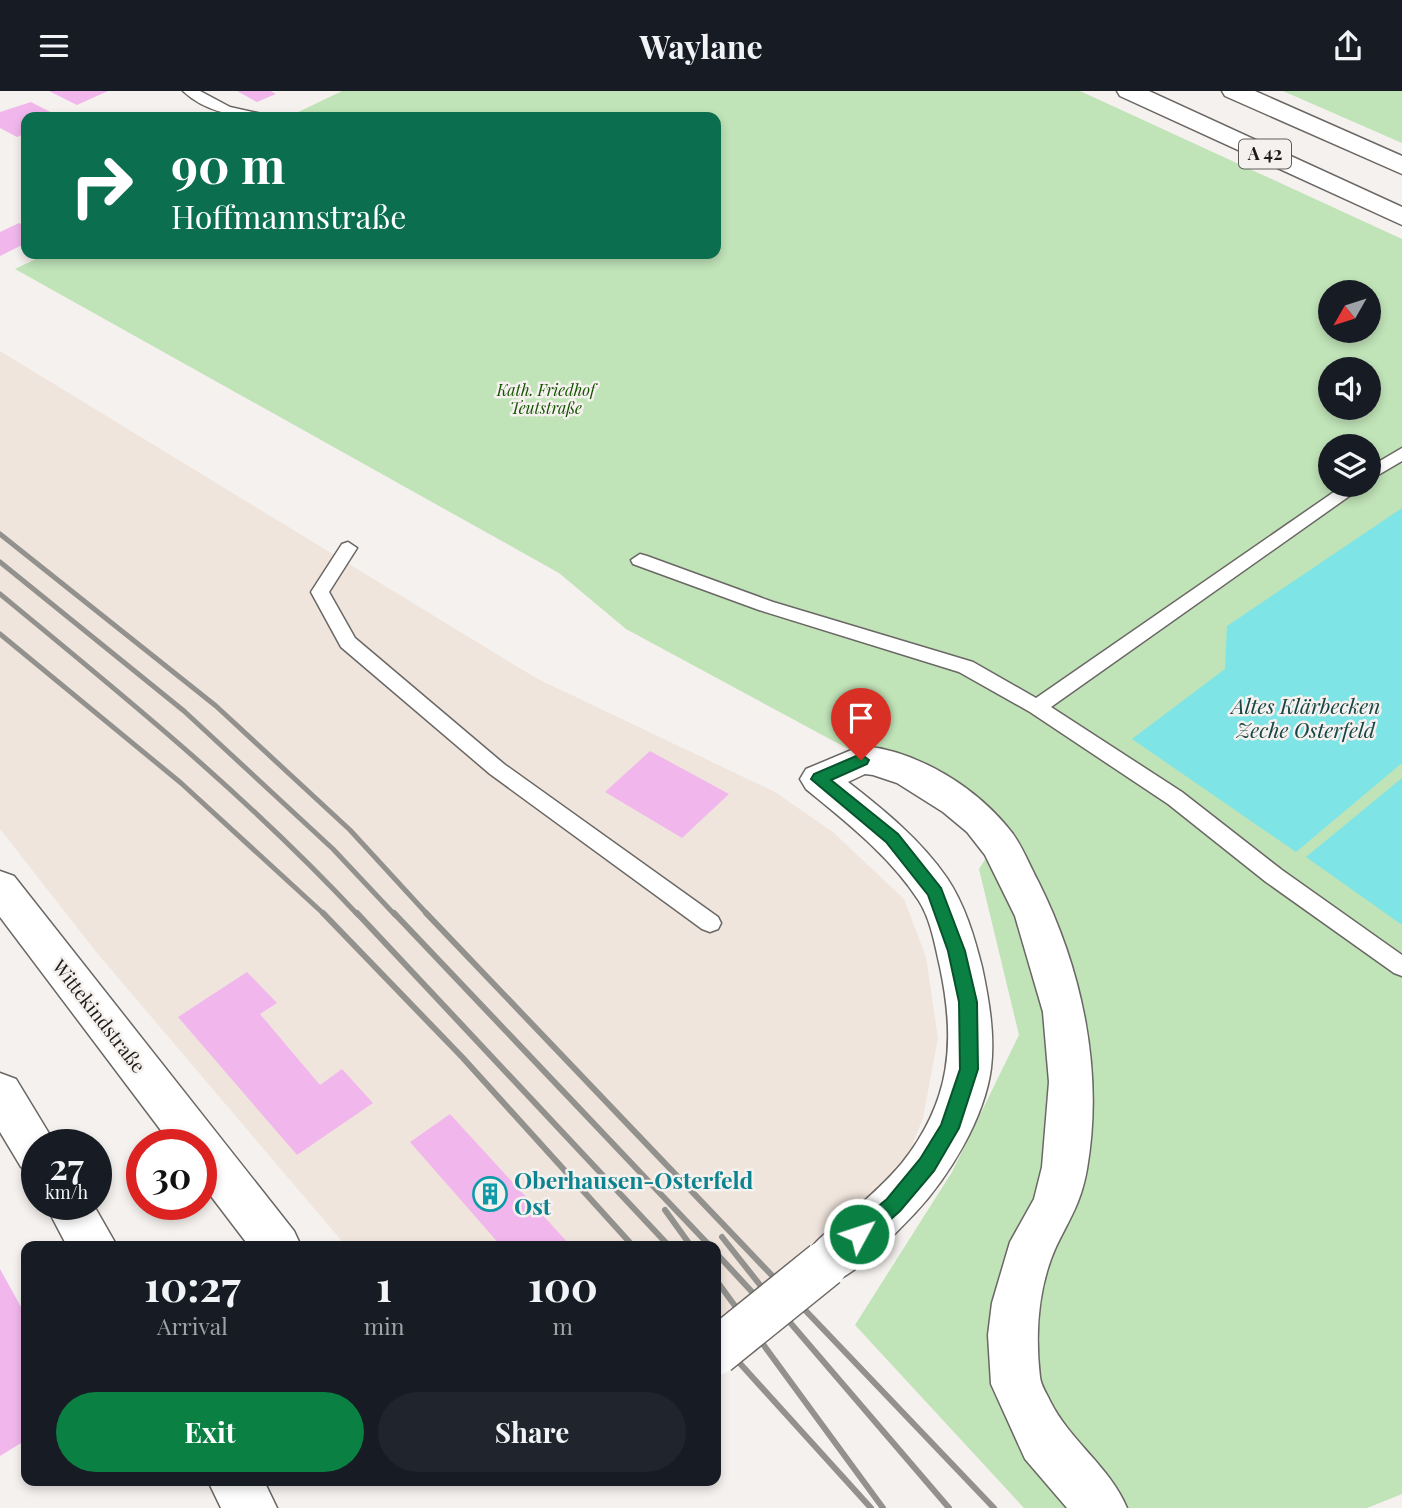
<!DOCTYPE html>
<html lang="en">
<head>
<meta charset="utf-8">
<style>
  body { margin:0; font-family:"Playfair Display",serif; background:#20242c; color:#f1f3f6; height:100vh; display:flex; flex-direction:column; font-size:26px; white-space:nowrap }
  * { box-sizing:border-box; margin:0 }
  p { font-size:23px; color:#9ea1a6 }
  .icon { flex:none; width:38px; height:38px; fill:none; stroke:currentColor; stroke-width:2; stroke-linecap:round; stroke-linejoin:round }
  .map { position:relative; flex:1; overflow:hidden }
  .panel { position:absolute; left:21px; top:1150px; width:700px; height:245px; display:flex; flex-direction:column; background:#171b24; border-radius:14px; box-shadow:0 4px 10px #0003 }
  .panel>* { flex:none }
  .hud { position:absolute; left:21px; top:21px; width:700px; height:147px; border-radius:14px; box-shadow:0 4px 10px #0003; background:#0b6e4f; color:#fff; overflow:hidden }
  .needle { width:46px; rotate:231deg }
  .controls { position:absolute; left:1318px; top:189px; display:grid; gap:14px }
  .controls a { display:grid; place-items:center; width:63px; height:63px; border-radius:50%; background:#171b24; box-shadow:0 4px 10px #0003; font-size:35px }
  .speed { position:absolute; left:21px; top:1038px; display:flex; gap:14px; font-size:35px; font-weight:700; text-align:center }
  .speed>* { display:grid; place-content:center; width:91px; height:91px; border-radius:50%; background:#171b24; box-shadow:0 4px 10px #0003; line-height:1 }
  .speed small { font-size:18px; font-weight:400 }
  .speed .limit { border:10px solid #d22; background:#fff; color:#111 }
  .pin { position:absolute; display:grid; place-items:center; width:60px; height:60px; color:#fff; margin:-72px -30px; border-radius:50% 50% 50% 0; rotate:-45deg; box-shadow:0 0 7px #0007 }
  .pin .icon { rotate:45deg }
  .me { position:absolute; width:77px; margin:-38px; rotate:50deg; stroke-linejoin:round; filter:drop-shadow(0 0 5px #0008) }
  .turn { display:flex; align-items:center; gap:24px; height:147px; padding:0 35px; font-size:32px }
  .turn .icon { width:91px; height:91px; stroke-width:2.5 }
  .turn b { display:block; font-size:49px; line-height:60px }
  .eta { display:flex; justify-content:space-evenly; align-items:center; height:119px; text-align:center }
  .eta b { font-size:42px; font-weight:700; line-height:49px }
  .action { display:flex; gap:14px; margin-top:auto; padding:14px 35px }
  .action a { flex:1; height:80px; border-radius:42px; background:#0b8043; color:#fff; font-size:28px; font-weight:700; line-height:80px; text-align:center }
  .action a+a { background:#20242c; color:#f1f3f6 }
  header { display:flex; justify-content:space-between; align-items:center; height:91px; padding:0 35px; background:#171b24; font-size:32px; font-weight:700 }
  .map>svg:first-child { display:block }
  .built { fill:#f0e5dd }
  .green { fill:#c0e3b8; fill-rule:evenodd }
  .water { fill:#7ee4e5 }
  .building { fill:#f1b7ec }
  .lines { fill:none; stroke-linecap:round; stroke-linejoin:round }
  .service-casing { stroke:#6a6764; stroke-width:3 }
  .minor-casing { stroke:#6a6764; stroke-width:3 }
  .primary-casing { stroke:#6a6764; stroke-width:3 }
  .motorway-casing { stroke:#6a6764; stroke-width:3 }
  .service { fill:#fff; fill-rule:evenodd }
  .minor { fill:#fff; fill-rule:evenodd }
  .primary { fill:#fff; fill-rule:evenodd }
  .motorway { fill:#fff; fill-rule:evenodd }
  .rail-far1 { stroke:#93918e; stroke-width:5 }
  .rail { stroke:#93918e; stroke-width:6 }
  .minor-bridge-casing { stroke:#6a6764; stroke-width:49; stroke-linecap:butt }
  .minor-bridge { stroke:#fff; stroke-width:46 }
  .route { fill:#0b8043; stroke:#07532c; stroke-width:2 }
  .labels { text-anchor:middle; stroke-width:5; stroke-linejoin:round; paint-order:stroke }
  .far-park-label { font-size:16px; font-style:italic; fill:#145401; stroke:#f5f1ee }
  .shield { fill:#f5f1ee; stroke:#5e5c5a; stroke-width:2 }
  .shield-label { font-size:18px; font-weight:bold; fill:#1d1c1a }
  .street-label { font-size:19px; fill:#1d1c1a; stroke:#f5f1ee }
  .water-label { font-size:21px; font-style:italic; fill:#154545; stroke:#f5f1ee }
  .near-culture-label { font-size:23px; font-weight:bold; fill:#0d838f; stroke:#f5f1ee; text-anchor:start }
</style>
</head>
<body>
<header><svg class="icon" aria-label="menu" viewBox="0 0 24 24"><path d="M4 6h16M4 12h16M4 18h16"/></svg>Waylane<svg class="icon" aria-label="share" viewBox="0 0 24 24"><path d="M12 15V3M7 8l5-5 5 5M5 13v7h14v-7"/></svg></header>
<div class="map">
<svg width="1402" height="1417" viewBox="0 0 1402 1417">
  <rect width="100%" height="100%" fill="#f5f1ee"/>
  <path class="built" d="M0 260 536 587 775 701 833 741 904 808 926 866 938 947 923 1027 894 1100 716 1252V1155H346L97 862 0 738Z"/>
  <path class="green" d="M342 0H1080L1402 148V1403L1367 1417H1024L855 1234 952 1081 1019 944 979 778 1002 741 626 538 559 482 15 178 46 163H716V26H288ZM1330 201H1368V240H1330ZM1330 278H1368V317H1330ZM1330 355H1368V394H1330Z
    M1283 0H1402V52Z"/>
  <path class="water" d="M1402 417V672L1296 761 1132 648 1225 578 1227 535Z
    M1402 687V834L1306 766Z"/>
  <path class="building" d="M49 0H108L77 14Z
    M237 0H271L276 3 257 11Z
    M31 11 60 26H26V42L17 46 0 37V21Z
    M19 132 26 136V152L0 165V141Z
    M650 660 729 703 682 747 605 701Z
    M247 881 277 912 260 923 320 994 342 978 373 1012 297 1064 178 926Z
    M450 1023 571 1155H501L410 1051Z
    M0 1178 26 1225V1349L0 1365Z"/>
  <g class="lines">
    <g class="service-casing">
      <path id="service" d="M183 0H200L230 16 262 23 264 26C236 27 204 20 183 0Z
        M1402 357V370L1368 390V377Z
        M1344 394H1365L1051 616 1182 701 1282 779 1402 864V885L1394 882 1266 791 1168 713 1030 621 959 581 759 519 633 473 631 469 640 463 647 465 773 511 973 571 1036 607Z
        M348 451 357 457 329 501 355 547 504 673 718 826 721 832 718 838 710 841 702 838 490 683 341 556 311 501 342 453Z"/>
    </g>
    <g class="minor-casing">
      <path id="minor" d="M861 655C918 659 979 698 1013 743 1023 757 1030 775 1038 790 1082 878 1104 980 1087 1078 1081 1112 1070 1127 1056 1156 1038 1196 1035 1243 1040 1286 1041 1295 1047 1303 1050 1310 1070 1350 1110 1376 1127 1417H1067L1025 1368 991 1293 988 1244 992 1212 1010 1151 1034 1108 1042 1076 1049 991 1043 921 1015 825 985 764 967 741 943 721 897 692 873 684 865 683 848 691C884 719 921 749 947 787 965 814 974 845 982 876 989 909 995 944 991 977 985 1026 949 1086 915 1122 890 1148 859 1182 825 1195L808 1188 801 1173C811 1151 830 1139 848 1124 867 1108 886 1091 902 1072 951 1010 956 951 940 876 935 854 931 829 919 810 890 765 846 731 806 698L800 688 806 678Z
        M0 780 14 785 294 1140 301 1155H249L201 1092V1054H172L0 826Z"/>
    </g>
    <g class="primary-casing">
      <path id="primary" d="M0 982 16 988 56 1054H37V1082L21 1076 0 1041Z
        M45 1113H93L117 1155H67Z
        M208 1390H264L277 1417H221Z"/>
    </g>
    <g class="motorway-casing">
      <path id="motorway" d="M1117 0H1149L1402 116V134L1120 5Z
        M1222 0H1255L1402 65V83L1225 5Z"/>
    </g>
    <use href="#service" class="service"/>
    <use href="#minor" class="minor"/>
    <use href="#primary" class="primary"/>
    <use href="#motorway" class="motorway"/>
    <path class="rail-far1" d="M0 443 216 615 350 739 428 824
      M0 471 184 620 333 758 395 824
      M0 503C124 605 248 706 358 824
      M0 543 181 692 325 824"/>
    <path class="rail" d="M323 822 463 967 633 1155
      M357 822 669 1155
      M394 822 710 1155
      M426 822 994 1417
      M665 1119 691 1155
      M722 1146 787 1228 949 1417
      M716 1162 766 1216
      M716 1189 883 1417
      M716 1246 871 1417"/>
    <g class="minor-bridge-casing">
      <path id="minor-bridge" d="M716 1261 825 1173"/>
    </g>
    <use href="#minor-bridge" class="minor-bridge"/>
  </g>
  <path class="route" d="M861 663 869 669 867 673 831 689 898 743 941 797 965 860 977 911 978 978 959 1037 934 1080 900 1120 866 1150 859 1152 852 1150 849 1143 852 1137 887 1108 920 1068 941 1034 960 978 959 911 948 860 928 804 886 751 811 688 814 683Z"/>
  <defs>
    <g id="building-ring" transform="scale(1.75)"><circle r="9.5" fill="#f5f1ee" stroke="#0f9aa8" stroke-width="1.5"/><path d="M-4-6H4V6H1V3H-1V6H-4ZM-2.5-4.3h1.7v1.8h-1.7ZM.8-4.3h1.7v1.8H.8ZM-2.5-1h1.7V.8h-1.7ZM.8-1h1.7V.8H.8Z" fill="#0f9aa8"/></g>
  </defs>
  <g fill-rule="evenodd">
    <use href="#building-ring" x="490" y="1103"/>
  </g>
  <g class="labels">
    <g class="far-park-label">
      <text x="546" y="305">Kath. Friedhof<tspan x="546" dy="18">Teutstraße</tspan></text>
    </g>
    <rect class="shield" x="1239" y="48.5" width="52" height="29" rx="5"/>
    <g class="shield-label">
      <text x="1265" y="69">A 42</text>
    </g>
    <g class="street-label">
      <text transform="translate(99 925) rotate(52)" y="7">Wittekindstraße</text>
    </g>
    <g class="water-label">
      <text x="1306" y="623">Altes Klärbecken<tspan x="1306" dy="24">Zeche Osterfeld</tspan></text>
    </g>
    <g class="near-culture-label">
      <text x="514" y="1098">Oberhausen-Osterfeld<tspan x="514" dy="26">Ost</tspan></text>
    </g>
  </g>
</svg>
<div class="controls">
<a><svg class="needle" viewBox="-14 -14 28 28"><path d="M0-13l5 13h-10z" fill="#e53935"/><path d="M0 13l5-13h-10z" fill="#9ea1a6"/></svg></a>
<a><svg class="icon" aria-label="sound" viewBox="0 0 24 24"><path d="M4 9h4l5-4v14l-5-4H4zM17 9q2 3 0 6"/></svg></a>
<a><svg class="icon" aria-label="layers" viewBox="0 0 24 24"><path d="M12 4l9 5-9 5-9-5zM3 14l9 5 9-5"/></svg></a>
</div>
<div class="speed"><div>27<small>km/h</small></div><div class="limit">30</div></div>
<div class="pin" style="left:861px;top:669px;background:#d93025"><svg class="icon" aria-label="arrive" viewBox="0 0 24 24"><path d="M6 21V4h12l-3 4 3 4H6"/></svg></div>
<svg class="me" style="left:859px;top:1143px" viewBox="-20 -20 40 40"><circle r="17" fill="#0b8043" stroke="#fff" stroke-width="3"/><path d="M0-11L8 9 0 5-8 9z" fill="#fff"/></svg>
<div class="hud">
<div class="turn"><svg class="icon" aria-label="right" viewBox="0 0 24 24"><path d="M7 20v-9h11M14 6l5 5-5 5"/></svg><div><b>90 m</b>Hoffmannstraße</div></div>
</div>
<section class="panel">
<div class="eta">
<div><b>10:27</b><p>Arrival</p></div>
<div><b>1</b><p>min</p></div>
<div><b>100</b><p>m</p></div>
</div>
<div class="action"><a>Exit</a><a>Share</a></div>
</section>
</div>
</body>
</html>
